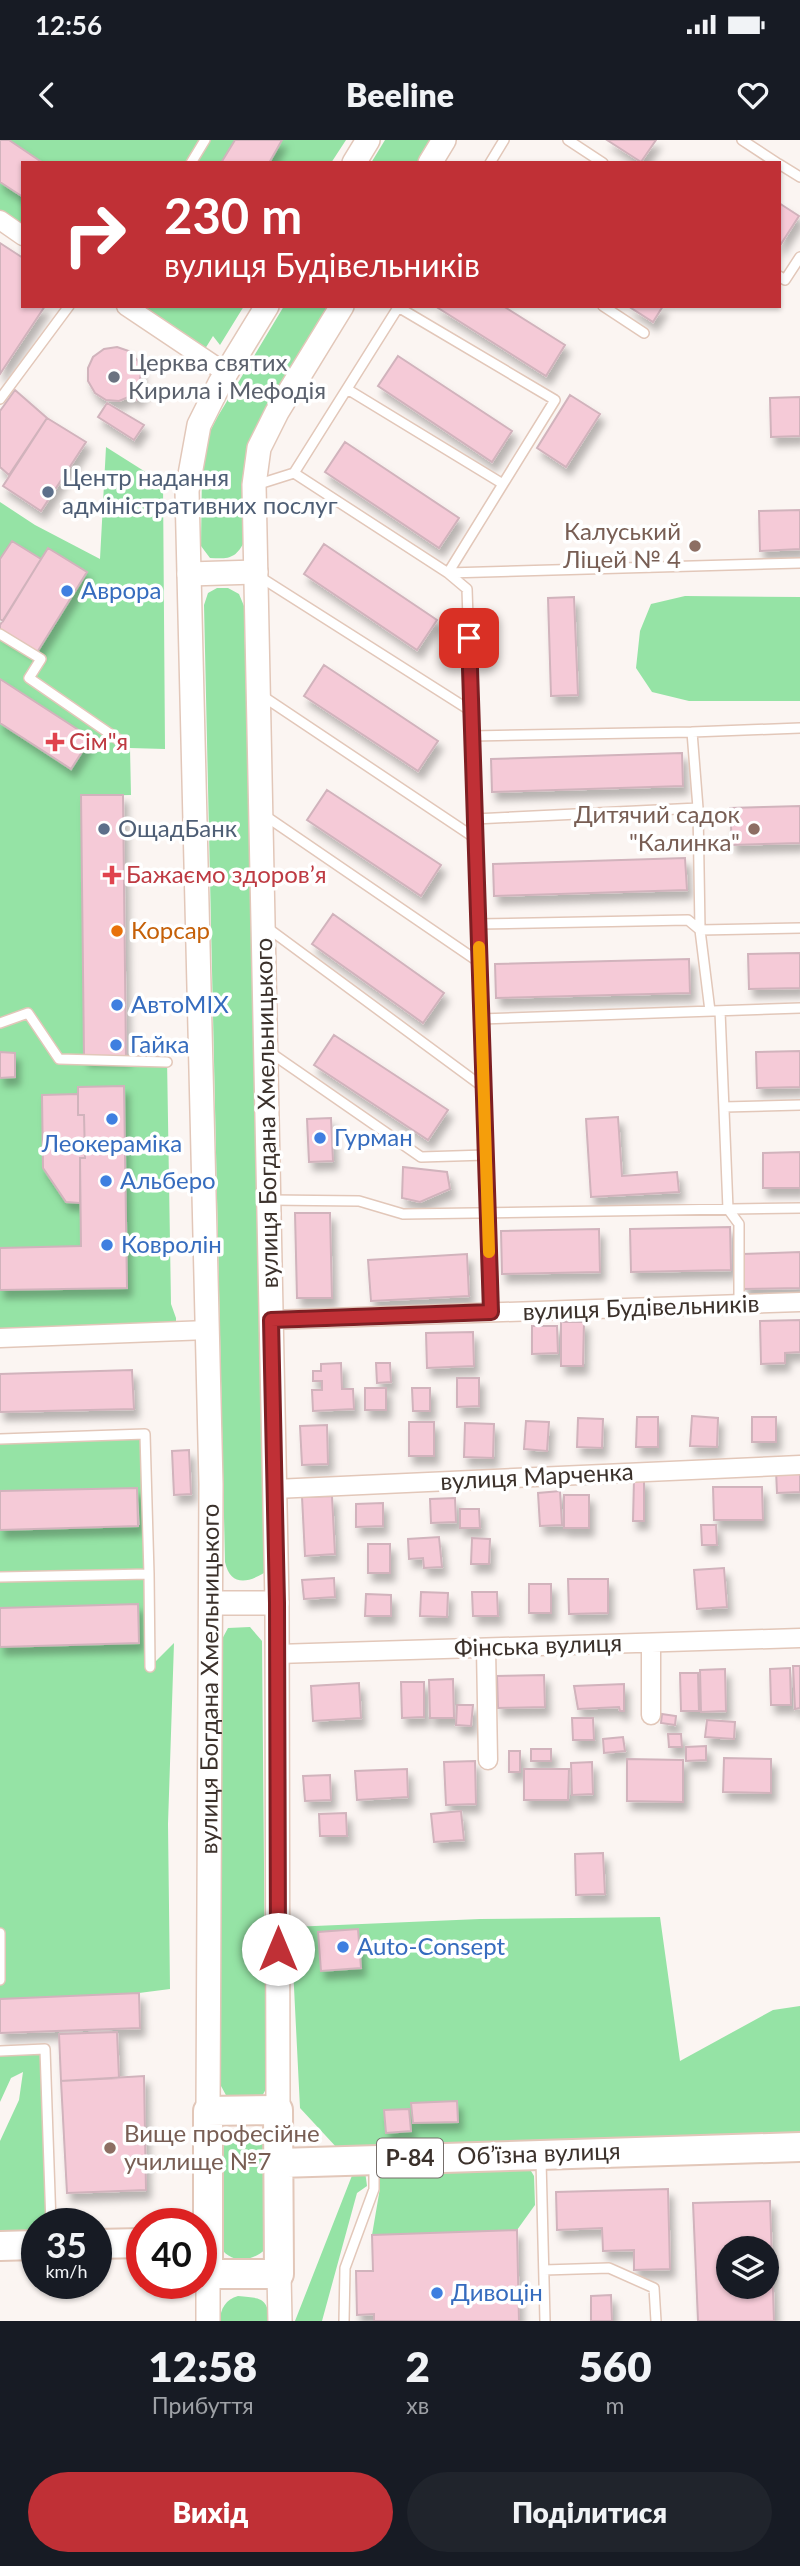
<!DOCTYPE html>
<html lang="uk">
<head>
<meta charset="utf-8">
<style>
  body { margin:0; font-family:Lato,sans-serif; background:#20242c; color:#f1f3f6; height:100vh; display:flex; flex-direction:column; font-size:26px; white-space:nowrap }
  * { box-sizing:border-box; margin:0 }
  p { font-size:23px; color:#9ea1a6 }
  .icon { flex:none; width:38px; height:38px; fill:none; stroke:currentColor; stroke-width:2; stroke-linecap:round; stroke-linejoin:round }
  .map { position:relative; height:2181px; overflow:hidden }
  .panel { display:flex; flex-direction:column; background:#171b24; flex:1 }
  .panel>* { flex:none }
  .banner { position:absolute; left:21px; top:21px; width:760px; height:147px; border-radius:0px; box-shadow:0 2px 5px #0004; background:#c03036; color:#fff; overflow:hidden }
  .buttons { position:absolute; left:716px; top:2096px; display:grid; gap:14px }
  .buttons a { display:grid; place-items:center; width:63px; height:63px; border-radius:50%; background:#171b24; box-shadow:0 2px 5px #0004; font-size:35px }
  .speed { position:absolute; left:21px; top:2068px; display:flex; gap:14px; font-size:35px; font-weight:700; text-align:center }
  .speed>* { display:grid; place-content:center; width:91px; height:91px; border-radius:50%; background:#171b24; box-shadow:0 2px 5px #0004; line-height:1 }
  .speed small { font-size:18px; font-weight:400 }
  .speed .limit { border:10px solid #d22; background:#fff; color:#111 }
  .pin { position:absolute; display:grid; place-items:center; width:60px; height:60px; color:#fff; margin:-30px; border-radius:14px; box-shadow:0 4px 10px #0006 }
  .me { position:absolute; width:77px; margin:-38px; rotate:0deg; stroke-linejoin:round; filter:drop-shadow(0 0 5px #0008) }
  .turn { display:flex; align-items:center; gap:24px; height:147px; padding:0 28px; font-size:32px }
  .turn .icon { width:91px; height:91px; stroke-width:2.5 }
  .turn b { display:block; font-size:49px; line-height:60px }
  .eta { display:flex; justify-content:space-evenly; align-items:center; height:119px; text-align:center }
  .eta b { font-size:42px; font-weight:800; line-height:49px }
  .button { display:flex; gap:14px; margin-top:auto; padding:14px 28px }
  .button a { flex:1; height:80px; border-radius:42px; background:#c03036; color:#fff; font-size:28px; font-weight:800; line-height:80px; text-align:center }
  .button a+a { background:#20242c; color:#f1f3f6 }
  .status { display:flex; justify-content:space-between; align-items:center; height:49px; padding:0 35px; background:#171b24; direction:ltr }
  .status svg { height:19px; fill:currentColor }
  header { display:flex; justify-content:space-between; align-items:center; height:91px; padding:0 28px; background:#171b24; font-size:32px; font-weight:800 }
  .map>svg:first-child { display:block }
  .green { fill:#95e3a5 }
  .building { fill:#f5cad7; stroke:#d1b3bc; stroke-width:2; fill-rule:evenodd; filter:url(#shadow) }
  .lines { fill:none; stroke-linecap:round; stroke-linejoin:round }
  .service-casing { stroke:#e2c7b9; stroke-width:12 }
  .minor-casing { stroke:#e2c7b9; stroke-width:21 }
  .tertiary-casing { stroke:#e2c7b9; stroke-width:26 }
  .primary-casing { stroke:#e2c7b9; stroke-width:32 }
  .service { stroke:#fff; stroke-width:9 }
  .minor { stroke:#fff; stroke-width:18 }
  .tertiary { stroke:#fff; stroke-width:23 }
  .primary { stroke:#fff; stroke-width:28 }
  .route-casing { stroke:#7d1f23; stroke-width:18 }
  .route { stroke:#c03036; stroke-width:12 }
  .slow { stroke:#f59e0b; stroke-width:12 }
  .worship-dot { fill:#6b7280; stroke:#fff; stroke-width:2.5 }
  .service-dot { fill:#5c6f8a; stroke:#fff; stroke-width:2.5 }
  .education-dot { fill:#8d6e63; stroke:#fff; stroke-width:2.5 }
  .shop-dot { fill:#3f7fe0; stroke:#fff; stroke-width:2.5 }
  .health-dot { fill:#e0444e; stroke:#fff; stroke-width:2.5 }
  .food-dot { fill:#e8710a; stroke:#fff; stroke-width:2.5 }
  .labels { text-anchor:middle; stroke-width:7; stroke-linejoin:round; paint-order:stroke }
  .shield { fill:#fff; stroke:#766f6b; stroke-width:2 }
  .shield-label { font-size:23px; font-weight:bold; fill:#3b312b }
  .worship-label { font-size:24px; fill:#5b616d; stroke:#fff; text-anchor:start }
  .service-label { font-size:24px; fill:#4e5e75; stroke:#fff; text-anchor:start }
  .education-label { font-size:24px; fill:#785e54; stroke:#fff; text-anchor:end }
  .shop-label { font-size:24px; fill:#366cbe; stroke:#fff; text-anchor:start }
  .health-label { font-size:24px; fill:#be3a42; stroke:#fff; text-anchor:start }
  .food-label { font-size:24px; fill:#c56008; stroke:#fff; text-anchor:start }
  .street-label { font-size:24px; fill:#3b312b; stroke:#fff }
</style>
</head>
<body>
<div class="status"><b>12:56</b><svg viewBox="0 0 49 12"><path d="M0 12V9h3v3zM5 12V6h3v6zM10 12V3h3v9zM15 12V0h3v12zM26 1h20v11H26zM47 4h2v5h-2z"/></svg></div>
<header><svg class="icon" aria-label="back" viewBox="0 0 24 24"><path d="M15 5l-7 7 7 7"/></svg>Beeline<svg class="icon" aria-label="heart" viewBox="0 0 24 24"><path d="M12 20l-8-8c-3-5 5-10 8-4 3-6 11-1 8 4z"/></svg></header>
<div class="map">
<svg width="800" height="2181" viewBox="0 0 800 2181">
  <defs>
    <filter id="shadow"><feDropShadow dx="4.5" dy="8" stdDeviation="3.5" flood-color="#0004"/></filter>
  </defs>
  <rect width="100%" height="100%" fill="#fbf5f2"/>
  <path class="green" d="M9 0H346L331 23H43Z
    M385 0H433L419 23H371Z
    M0 42 23 57V95L0 79Z
    M126 166H244L220 205 213 196 200 217Z
    M284 166H333L250 302 245 400C236 419 229 419 210 418L201 406 202 329 205 301 218 276Z
    M106 307 163 343 165 609 130 608 131 655 81 656 84 918H167L171 1164 176 1178V1192L0 1198V1150L127 1148 124 947H78V954L42 955 43 1028 66 1062 80 1063 81 1106 0 1108V937H15V913L0 912V492L48 408 41 419 12 401 0 419V362L35 385 100 419Z
    M217 448H228L239 454 244 466 266 1421 264 1433C246 1444 230 1445 225 1422L204 465 208 453Z
    M685 456 800 457V561H689L652 552 636 528 640 491 651 464Z
    M145 1294 151 1526 174 1503 168 1684 170 1849 139 1853 0 1859V1390L140 1385 137 1348 0 1351V1299Z
    M250 1487 262 1501 266 1949 261 1958 227 1957 221 1946V1501L228 1488Z
    M660 1777 680 1921 773 1870 800 1866V1992L338 2009 300 1968 291 1787 480 1779Z
    M45 1909 52 2084H37V2105L0 2106V2001L19 1960 23 1932 11 1938 0 1962V1911Z
    M237 1990 259 1992 268 2004 266 2109C250 2123 229 2124 218 2104L217 2007 223 1996Z
    M528 2026 534 2036 535 2065 517 2090 372 2095 380 2048V2029Z
    M365 2031 367 2046 357 2053 322 2181H295L353 2033Z
    M238 2156C261 2158 267 2157 270 2181H220C220 2169 226 2159 238 2156Z"/>
  <path class="building" d="M0 0H9L43 23H23V57L0 42Z
    M235 0H282L269 23H221Z
    M607 0H656L641 22Z
    M779 63 799 76 779 107Z
    M0 103 23 118V166H45L0 234Z
    M435 166H503L565 205 546 236Z
    M628 166H663L653 182Z
    M117 207 129 211 138 221 141 233 139 246 145 250 136 260 131 256 119 261 106 260 95 253 88 241V228L93 217 104 209Z
    M398 216 512 291 492 322 378 246Z
    M15 250 47 278 9 335 0 327V271Z
    M570 255 600 274 566 327 537 308Z
    M800 257V296L771 297 770 258Z
    M107 263 144 285 134 300 98 277Z
    M47 278 86 302 41 371 3 346Z
    M345 302 459 378 439 408 325 332Z
    M800 370V409L760 411 759 371Z
    M12 401 41 419 3 481 0 479V419Z
    M324 404 437 480 417 510 304 434Z
    M48 408 87 432 36 514 0 492V485Z
    M574 457 578 555 551 556 548 458Z
    M324 525 438 601 418 631 304 556Z
    M0 539 91 598 71 629 0 583Z
    M682 613 683 646 492 652 491 619Z
    M327 650 441 725 421 756 307 680Z
    M81 655H123L126 918H84Z
    M800 666V703L732 705 730 668Z
    M685 718 687 750 494 756 493 724Z
    M333 774 444 853 423 883 312 804Z
    M800 813V848L749 849 748 814Z
    M689 819 690 853 496 858 495 824Z
    M334 895 448 970 428 1000 314 925Z
    M800 911V947L757 948 756 912Z
    M0 912 15 913V937L0 938Z
    M124 946 127 1148 0 1150V1108L81 1106 80 1018H85L84 975H78V947Z
    M78 954V975H84L85 1018H80V1063L66 1062 43 1028 42 955Z
    M618 977 622 1036 677 1032 679 1052 591 1057 586 979Z
    M331 978 333 1021 309 1022 307 979Z
    M800 1012V1048H763V1013Z
    M403 1027 447 1032 450 1049 420 1062 402 1058Z
    M295 1073H330L332 1158H297Z
    M730 1087 731 1130 631 1132 630 1089Z
    M599 1089 600 1132 502 1134 501 1091Z
    M800 1112V1148L743 1149V1114Z
    M467 1114 469 1156 371 1161 368 1120Z
    M800 1180V1212L785 1213V1223L761 1224 760 1181Z
    M561 1182H584L583 1226H561Z
    M532 1186H557L558 1213 532 1214Z
    M473 1192 474 1226 427 1228 426 1193Z
    M341 1223 342 1249H353L354 1269 313 1271 312 1250H322V1241H313V1231H321V1224Z
    M376 1223H390L391 1242 377 1243Z
    M132 1230 134 1269 0 1272V1234Z
    M457 1238H479V1266L457 1267Z
    M365 1248H386V1270H365Z
    M412 1248H430V1271H413Z
    M692 1276 718 1278 717 1307 690 1306Z
    M637 1277H658V1307H636Z
    M752 1277H776V1302H752Z
    M578 1278 603 1279 602 1308 577 1307Z
    M526 1281 549 1282 547 1311 524 1309Z
    M409 1282H434V1316H409Z
    M465 1283 494 1284 493 1318 464 1317Z
    M327 1285 328 1324 302 1325 300 1286Z
    M189 1310 191 1354 174 1355 172 1311Z
    M776 1330H800V1352L777 1353Z
    M634 1339 644 1340V1381H633Z
    M713 1347H762L763 1380H714Z
    M137 1348 138 1386 0 1390V1351Z
    M560 1351 562 1385 540 1386 538 1353Z
    M564 1355H589V1388H564Z
    M332 1356 335 1414 305 1416 302 1357Z
    M455 1358 456 1382 431 1383 430 1359Z
    M383 1363V1386L356 1387V1364Z
    M460 1369H479L480 1388H460Z
    M701 1385H716L717 1405H702Z
    M439 1397 442 1427 424 1428 423 1418 409 1419 408 1399Z
    M472 1398 490 1399 489 1424H471Z
    M368 1404H390V1433H368Z
    M724 1428 727 1467 697 1469 694 1430Z
    M334 1438 335 1457 304 1459 302 1440Z
    M568 1439H608V1473L569 1474Z
    M529 1444H551V1473H529Z
    M421 1452 448 1453 447 1477 420 1476Z
    M472 1452H497L498 1476H473Z
    M366 1454 391 1455V1476H365Z
    M138 1464 139 1503 0 1507V1468Z
    M793 1526H800V1568L795 1569Z
    M790 1528 791 1565H771L770 1529Z
    M725 1529 726 1571 701 1572 700 1530Z
    M680 1533H698L699 1571H681Z
    M544 1535 545 1567 498 1568 497 1536Z
    M453 1539 454 1578H430L429 1540Z
    M401 1542H424V1577L402 1578Z
    M359 1543 361 1578 313 1581 311 1546Z
    M624 1544V1571H620L619 1567 578 1569 574 1546Z
    M457 1565H473L471 1586 456 1585Z
    M662 1574 676 1576 675 1585 661 1583Z
    M572 1578H593L594 1600H573Z
    M707 1580 735 1582 734 1599 705 1597Z
    M668 1594H681L682 1607H669Z
    M623 1597 625 1611 604 1613 603 1599Z
    M706 1606V1620L686 1621V1607Z
    M531 1609H551V1621H531Z
    M509 1611H520V1632H509Z
    M724 1618 771 1619V1653L723 1652Z
    M627 1619 683 1620V1662L627 1661Z
    M475 1621 476 1664 446 1665 444 1622Z
    M592 1622 593 1654 572 1655 571 1623Z
    M407 1629 408 1657 357 1660 355 1631Z
    M524 1629H569L568 1660H524Z
    M330 1635 331 1660 305 1661 303 1636Z
    M461 1671 464 1700 434 1702 431 1674Z
    M346 1673 347 1696H320L319 1674Z
    M603 1713 605 1754 576 1755 575 1714Z
    M358 1789 361 1828 321 1831 318 1792Z
    M139 1853 140 1888 0 1893V1859Z
    M117 1892 119 1938 61 1941 59 1894Z
    M144 1936 146 2050 67 2053 61 1941Z
    M457 1961 458 1982 413 1983 411 1963Z
    M409 1969 411 1991 386 1993 384 1970Z
    M668 2049 670 2129 634 2130V2110L603 2111 602 2088 557 2090 556 2052Z
    M770 2061 774 2181H698L693 2063ZM728 2109H766V2147H728Z
    M517 2090 519 2181H374V2174L357 2175 356 2131H373L372 2095Z
    M611 2155 612 2181H591V2156Z"/>
  <g class="lines">
    <g class="service-casing">
      <path id="service" d="M568 0 603 23
        M742 0 777 23
        M191 23 205 0
        M490 23 504 0
        M779 24 800 37
        M779 136 785 140 800 117
        M603 166 644 193
        M347 249 503 344 555 260 398 167
        M0 259 69 166
        M294 333 448 433 503 344
        M256 345 294 333 399 166
        M448 433 467 449 491 1173
        M448 433 800 423
        M260 437 471 571
        M0 494 41 519 29 538 119 600
        M261 555 475 698
        M692 592 800 588
        M472 596 692 592 698 668 700 790
        M264 675 479 822
        M475 679 698 668
        M478 784 688 780 700 790
        M265 786 483 947
        M710 871 700 790 800 788
        M720 871 728 1069 739 1084V1164
        M481 879 800 868
        M0 883 28 873 59 919 167 922
        M268 911 421 1017 486 1015
        M724 967 800 965
        M271 1060 359 1061 403 1074 800 1068
        M0 1299 145 1294 149 1434 0 1437
        M149 1434 150 1527
        M0 1793V1840
        M0 1911 45 1909 51 2084
        M541 2020 545 2181
        M544 2130 609 2128 654 2148 656 2181
        M344 2181 345 2128 374 2049V2023"/>
    </g>
    <g class="minor-casing">
      <path id="minor" d="M0 80 23 96
        M126 166 226 233
        M271 1180 800 1162
        M0 1198 208 1190
        M275 1349 800 1325
        M486 1508 488 1620
        M277 1514 800 1498
        M651 1575V1503"/>
    </g>
    <g class="tertiary-casing">
      <g id="tertiary">
        <path d="M354 23 368 0"/>
        <path d="M430 23 444 0"/>
        <path d="M189 434 256 432"/>
        <path d="M212 1463H277"/>
        <path d="M278 1970 277 1463 254 345 259 308 277 272 342 166"/>
        <path id="s1" d="M208 1971 211 1344 187 351 199 285 220 243 267 166"/>
        <path d="M279 2134 280 2181"/>
        <path d="M208 2181V2134"/>
      </g>
    </g>
    <g class="primary-casing">
      <path id="primary" d="M278 1970 279 2134H208V1971Z
        M279 2023 800 2007
        M96 2104 142 2103
        M0 2106 37 2105"/>
    </g>
    <use href="#service" class="service"/>
    <use href="#minor" class="minor"/>
    <use href="#tertiary" class="tertiary"/>
    <use href="#primary" class="primary"/>
  </g>
  <g class="lines">
    <g class="route-casing">
      <path id="route" d="M278 1809 277 1463 271 1180 491 1172 469 498"/>
    </g>
    <use href="#route" class="route"/>
    <path class="slow" d="M479 807 489 1112"/>
  </g>
  <circle class="worship-dot" cx="114" cy="237" r="7"/>
  <g class="service-dot">
    <circle cx="48" cy="352" r="7"/>
    <circle cx="104" cy="689" r="7"/>
  </g>
  <g class="education-dot">
    <circle cx="695" cy="406" r="7"/>
    <circle cx="754" cy="689" r="7"/>
    <circle cx="110" cy="2008" r="7"/>
  </g>
  <g class="shop-dot">
    <circle cx="67" cy="451" r="7"/>
    <circle cx="117" cy="865" r="7"/>
    <circle cx="116" cy="905" r="7"/>
    <circle cx="112" cy="979" r="7"/>
    <circle cx="320" cy="998" r="7"/>
    <circle cx="106" cy="1041" r="7"/>
    <circle cx="107" cy="1105" r="7"/>
    <circle cx="343" cy="1807" r="7"/>
    <circle cx="437" cy="2153" r="7"/>
  </g>
  <g class="health-dot">
    <path d="M51.5 591.5h7v7h7v7h-7v7h-7v-7h-7v-7h7z"/>
    <path d="M108.5 724.5h7v7h7v7h-7v7h-7v-7h-7v-7h7z"/>
  </g>
  <circle class="food-dot" cx="117" cy="791" r="7"/>
  <g class="labels">
    <rect class="shield" x="377" y="1998.5" width="66" height="39" rx="5"/>
    <g class="shield-label">
      <text x="410" y="2026">Р-84</text>
    </g>
    <g class="worship-label">
      <text x="128" y="231">Церква святих<tspan x="128" dy="28">Кирила і Мефодія</tspan></text>
    </g>
    <g class="service-label">
      <text x="62" y="346">Центр надання<tspan x="62" dy="28">адміністративних послуг</tspan></text>
      <text x="118" y="697">ОщадБанк</text>
    </g>
    <g class="education-label">
      <text x="681" y="400">Калуський<tspan x="681" dy="28">Ліцей № 4</tspan></text>
      <text x="740" y="683">Дитячий садок<tspan x="740" dy="28">"Калинка"</tspan></text>
      <text x="124" y="2002" text-anchor="start">Вище професійне<tspan x="124" dy="28">училище №7</tspan></text>
    </g>
    <g class="shop-label">
      <text x="81" y="459">Аврора</text>
      <text x="131" y="873">АвтоMIX</text>
      <text x="130" y="913">Гайка</text>
      <text x="334" y="1006">Гурман</text>
      <text x="112" y="1012" text-anchor="middle">Леокераміка</text>
      <text x="120" y="1049">Альберо</text>
      <text x="121" y="1113">Ковролін</text>
      <text x="357" y="1815">Auto-Consept</text>
      <text x="451" y="2161">Дивоцін</text>
    </g>
    <g class="health-label">
      <text x="69" y="610">Сім"я</text>
      <text x="126" y="743">Бажаємо здоровʼя</text>
    </g>
    <g class="food-label">
      <text x="131" y="799">Корсар</text>
    </g>
    <g class="street-label">
      <text transform="translate(267 973) rotate(-91)" y="8">вулиця Богдана Хмельницького</text>
      <text transform="translate(641 1168) rotate(-2)" y="8">вулиця Будівельників</text>
      <text transform="translate(537 1337) rotate(-3)" y="8">вулиця Марченка</text>
      <text transform="translate(538 1506) rotate(-2)" y="8">Фінська вулиця</text>
      <text dy="8" stroke="none"><textPath href="#s1" startOffset="432">вулиця Богдана Хмельницького</textPath></text>
      <text transform="translate(539 2014) rotate(-2)" y="8">Обʼїзна вулиця</text>
    </g>
  </g>
</svg>
<div class="buttons">
<a><svg class="icon" aria-label="layers" viewBox="0 0 24 24"><path d="M12 4l9 5-9 5-9-5zM3 14l9 5 9-5"/></svg></a>
</div>
<div class="speed"><div>35<small>km/h</small></div><div class="limit">40</div></div>
<div class="pin" style="left:469px;top:498px;background:#d93025"><svg class="icon" aria-label="arrive" viewBox="0 0 24 24"><path d="M6 21V4h12l-3 4 3 4H6"/></svg></div>
<svg class="me" style="left:278px;top:1809px" viewBox="-20 -20 40 40"><circle r="19" fill="#fff"/><path d="M0-13L10 11 0 6-10 11z" fill="#c03036"/></svg>
<div class="banner">
<div class="turn"><svg class="icon" aria-label="right" viewBox="0 0 24 24"><path d="M7 20v-9h11M14 6l5 5-5 5"/></svg><div><b>230 m</b>вулиця Будівельників</div></div>
</div>
</div>
<section class="panel">
<div class="eta">
<div><b>12:58</b><p>Прибуття</p></div>
<div><b>2</b><p>хв</p></div>
<div><b>560</b><p>m</p></div>
</div>
<div class="button"><a>Вихід</a><a>Поділитися</a></div>
</section>
</body>
</html>
